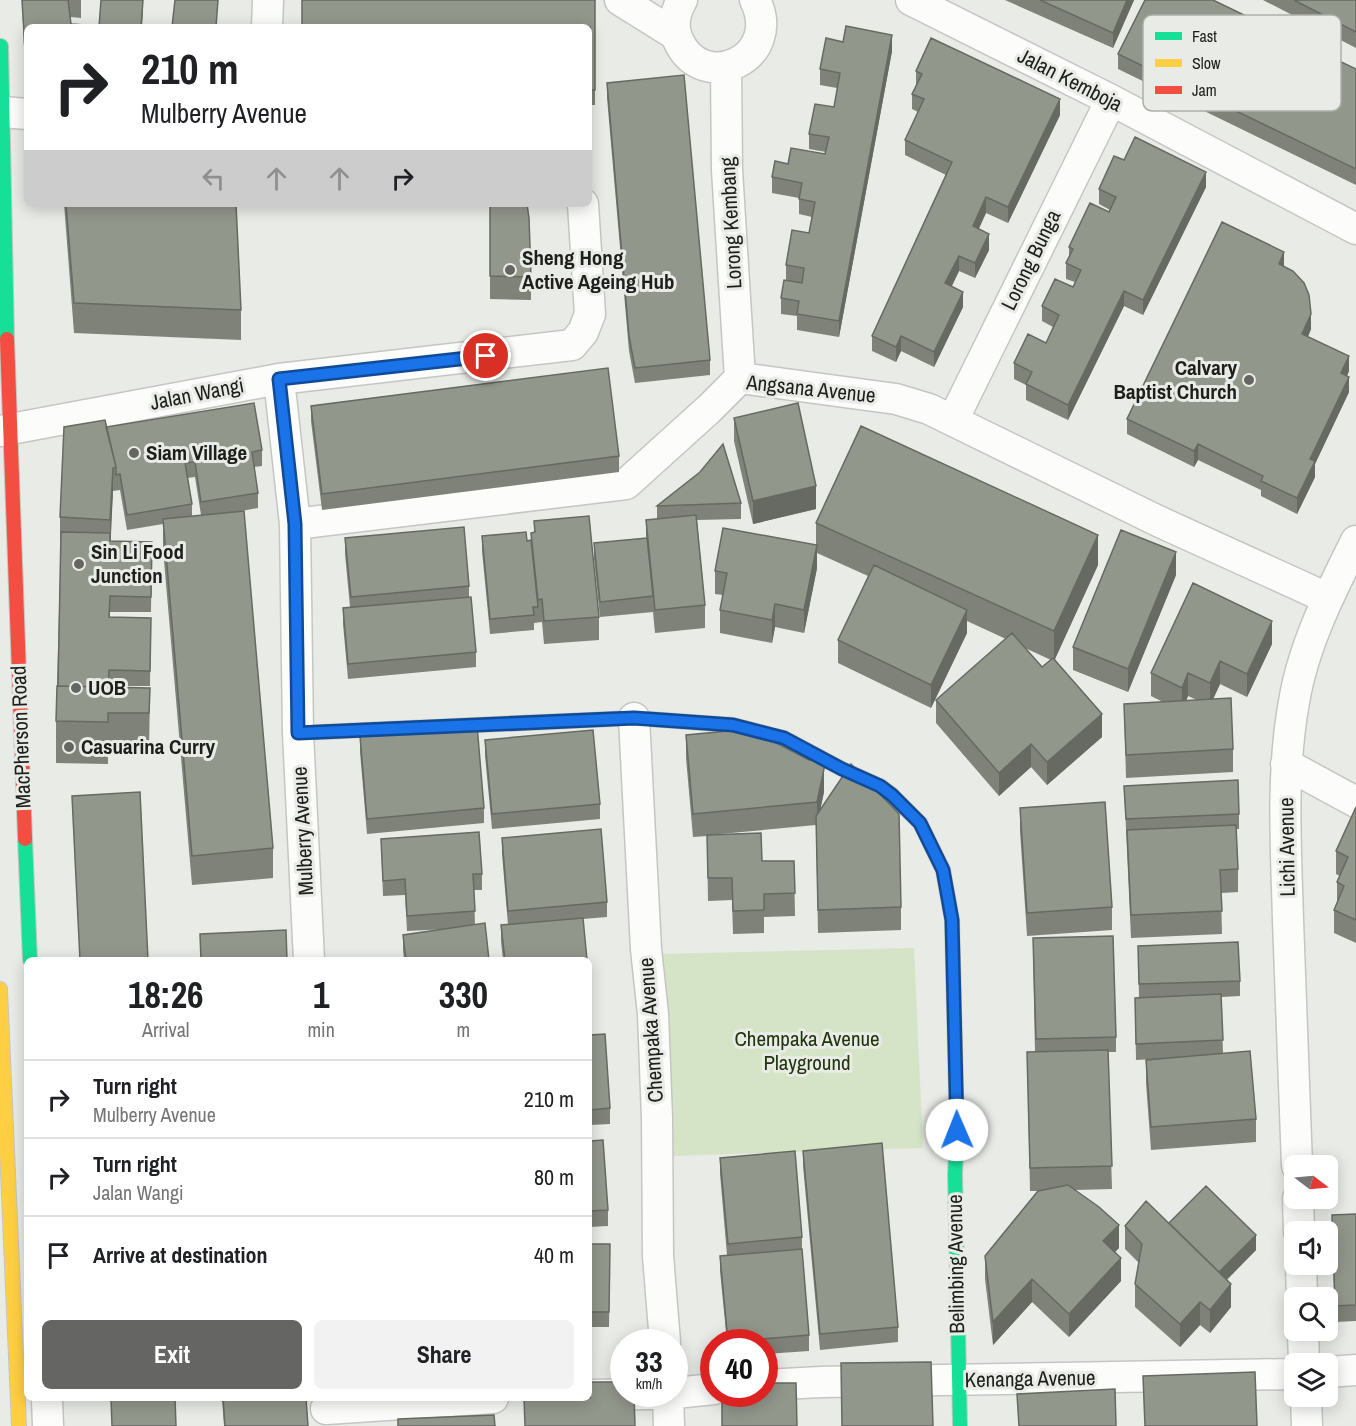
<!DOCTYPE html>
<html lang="en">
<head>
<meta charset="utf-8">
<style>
  body { margin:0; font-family:"Archivo Narrow",sans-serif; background:#f2f2f2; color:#202124; height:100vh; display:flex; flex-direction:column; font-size:22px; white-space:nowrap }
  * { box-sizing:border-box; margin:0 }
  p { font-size:20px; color:#757577 }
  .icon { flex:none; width:33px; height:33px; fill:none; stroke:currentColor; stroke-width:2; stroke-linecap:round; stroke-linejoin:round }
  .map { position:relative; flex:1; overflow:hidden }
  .sheet { position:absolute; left:24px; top:957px; width:568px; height:444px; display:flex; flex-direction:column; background:#fff; border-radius:9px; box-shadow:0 3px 15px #0003 }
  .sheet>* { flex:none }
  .top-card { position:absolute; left:24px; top:24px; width:568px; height:183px; border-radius:9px; box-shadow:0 3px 15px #0003; background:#fff; color:#202124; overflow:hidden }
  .needle { width:39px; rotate:106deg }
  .controls { position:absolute; left:1284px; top:1155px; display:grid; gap:12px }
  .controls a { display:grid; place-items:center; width:54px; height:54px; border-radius:9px; background:#fff; box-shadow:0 3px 15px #0003; font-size:30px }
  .speed { position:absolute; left:610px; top:1329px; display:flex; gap:12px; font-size:30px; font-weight:700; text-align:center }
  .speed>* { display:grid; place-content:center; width:78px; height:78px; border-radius:50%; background:#fff; box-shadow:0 3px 15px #0003; line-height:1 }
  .speed small { font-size:15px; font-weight:400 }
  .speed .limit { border:9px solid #d22; background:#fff; color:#111 }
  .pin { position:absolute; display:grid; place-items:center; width:51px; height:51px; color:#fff; margin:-26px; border:3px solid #fff; border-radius:50%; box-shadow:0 2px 6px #0007 }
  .me { position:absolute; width:66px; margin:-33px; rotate:359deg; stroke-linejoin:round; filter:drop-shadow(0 0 4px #0008) }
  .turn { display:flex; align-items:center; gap:21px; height:126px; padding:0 18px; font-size:27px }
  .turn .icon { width:78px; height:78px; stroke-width:2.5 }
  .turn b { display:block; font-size:42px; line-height:51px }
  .lanes { display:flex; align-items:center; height:57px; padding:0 18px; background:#0003; justify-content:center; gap:30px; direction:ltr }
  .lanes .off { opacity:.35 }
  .eta { display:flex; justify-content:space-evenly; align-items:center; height:102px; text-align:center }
  .eta b { font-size:36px; font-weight:700; line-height:42px }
  .button { display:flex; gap:12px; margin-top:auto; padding:12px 18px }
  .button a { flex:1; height:69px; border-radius:9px; background:#656664; color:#fff; font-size:24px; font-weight:700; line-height:69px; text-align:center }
  .button a+a { background:#f2f2f2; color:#202124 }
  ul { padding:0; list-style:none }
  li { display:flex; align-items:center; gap:18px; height:78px; padding:0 18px; border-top:2px solid #e0e0e0 }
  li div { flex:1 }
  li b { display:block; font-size:22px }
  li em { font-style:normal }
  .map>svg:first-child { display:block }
  .green { fill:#d5e4c7 }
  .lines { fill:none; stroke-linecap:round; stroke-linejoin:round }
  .street-casing { stroke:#c5c6c4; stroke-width:33 }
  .fast-casing { stroke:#c5c6c4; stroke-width:16 }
  .slow-casing { stroke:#c5c6c4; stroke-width:16 }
  .jam-casing { stroke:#c5c6c4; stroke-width:16 }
  .street { stroke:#fcfcfb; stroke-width:30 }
  .fast { stroke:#16e098; stroke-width:14 }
  .slow { stroke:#ffcf43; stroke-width:14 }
  .jam { stroke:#f24e42; stroke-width:14 }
  .wall { fill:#7e8278; fill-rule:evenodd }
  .shaded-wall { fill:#666a62 }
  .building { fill:#92978c; stroke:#666a62; stroke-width:1.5 }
  .route-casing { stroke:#114b97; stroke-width:15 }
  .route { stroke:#1a73e8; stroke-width:10 }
  .poi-dot { fill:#656664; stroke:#e9ece6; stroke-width:2 }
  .labels { text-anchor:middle; stroke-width:6; stroke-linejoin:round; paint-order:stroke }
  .street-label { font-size:21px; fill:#1e1f1d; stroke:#e9ece6 }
  .poi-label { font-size:21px; font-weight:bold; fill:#1e1f1d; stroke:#e9ece6; text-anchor:start }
  .park-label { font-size:21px; fill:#21340b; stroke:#e9ece6 }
  .key { fill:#e9ece6; stroke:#acaeaa; stroke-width:1.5 }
  .key-label { font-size:16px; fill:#1e1f1d }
</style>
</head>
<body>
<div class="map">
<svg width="1356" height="1426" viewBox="0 0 1356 1426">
  <rect width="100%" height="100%" fill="#e9ebe7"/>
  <path class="green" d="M914 948 923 1148 671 1156 660 954Z"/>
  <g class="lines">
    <g class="street-casing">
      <path id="street" d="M620 0 676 35
        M682 0C675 12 672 27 678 40 703 96 784 58 755 0
        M911 0 1111 100 1356 229
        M267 27 268 0
        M726 68 727 170 740 378
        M3 112 27 114
        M740 378 896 399 929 409 1158 521 1327 598
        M279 379 295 524 298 733 309 960
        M953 420 1111 100
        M0 431 279 379 572 345 583 332 590 314 583 204
        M295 524 626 484 709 409 740 378
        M634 718 646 949 653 1014 657 1118 658 1256 665 1342
        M1286 764 1356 802
        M1297 1166C1294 1084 1291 1002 1288 920 1286 847 1281 773 1294 702 1303 646 1331 591 1356 541
        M1298 1198 1299 1232
        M1301 1264 1302 1298
        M1303 1330 1304 1364
        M1328 1372 1356 1370
        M765 1385 821 1382 1294 1374
        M675 1393 714 1389
        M668 1394 669 1426
        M590 1395 651 1394
        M1306 1396 1307 1426
        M47 1398 48 1426
        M326 1409 493 1398"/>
    </g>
    <g class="fast-casing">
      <path id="fast" d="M1 46 7 339
        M298 733 634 718 733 725 775 736
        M25 839 30 960
        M957 1136 955 1174 960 1426"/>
    </g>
    <g class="slow-casing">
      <path id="slow" d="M775 736 784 738 842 769 880 786 892 795 920 823 943 870 952 920 957 1136
        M0 989 19 1426"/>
    </g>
    <g class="jam-casing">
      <path id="jam" d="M7 339 25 839"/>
    </g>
    <use href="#street" class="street"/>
    <use href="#fast" class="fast"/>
    <use href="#slow" class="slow"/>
    <use href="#jam" class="jam"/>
  </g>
  <path class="wall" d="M22 0H81V18L71 17V24L27 27V76L25 73Z
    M595 0V105H590V27Z
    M1005 0H1134L1113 48Z
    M1263 0H1356V48Z
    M892 51 839 337 797 330V316L781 314V298L786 280V265L809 233 812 217 799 214V198L772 193V177L788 164 825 154 826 152 809 149V134L834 107 837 88 820 85V69Z
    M1118 54 1356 69V185L1118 69Z
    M916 71 1060 115 1008 223 986 213 978 229 989 250 975 278 959 271 952 286 963 307 934 367 901 351 896 362 872 351V336L946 175 905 155V140L918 112 912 109V94L916 85Z
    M607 83 710 360V375L635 383 629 351 607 98Z
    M1124 160 1206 187 1143 315 1124 306 1068 420 1026 400V385L1014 379V363L1046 343 1053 327 1042 321V306L1073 287 1075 282 1066 279V263L1069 258V247L1109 212 1110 210 1099 204V189Z
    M64 204H236L241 310V340L74 333Z
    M490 204 531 277V300L490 299Z
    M1284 267 1311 329 1308 337 1349 371 1347 376 1349 392 1315 464V477L1297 514 1261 496V490L1198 460 1194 467 1127 434V419Z
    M311 406 619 456V472L322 510 311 421Z
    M734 418 816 509 753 524 734 441Z
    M106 427 262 450V466L254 467 258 493V508L236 512 273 848V878L192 885 163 549V524L127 530 120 490 113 491 110 541 152 542 151 612H110V617L151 618 150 686H109V687L150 689 149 755H108V764L56 763V721L61 540H60V517ZM195 477 201 515 192 516V504L187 478Z
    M741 503V519L697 520 705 605V628L655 633 653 612 600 617 594 559V543L646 538V520L657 519V506Z
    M534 521 599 617V640L544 644 542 622 534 623V630L490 634 482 551V536L527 541 531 540V533L534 532Z
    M816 523 1098 565 1055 659 1102 737 1047 785 1031 767 999 796 936 723V700L1006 639 967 621V633L931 708 838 663V640L868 576 817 553V568L804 633 775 627 772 643 720 633V610L723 595 715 594V571L816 545ZM1025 648 1051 660 1042 667Z
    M345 538 469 586V597L476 652V667L348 679 343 624V608L350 607 345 554Z
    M1176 575 1128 692 1073 670V647Z
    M1272 644 1247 697 1220 684 1213 699 1233 749V772L1126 778 1124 704 1163 702 1151 696V673ZM1188 696 1197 700 1186 701Z
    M686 735 824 792 820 810 901 907V930L818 933 816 825 720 834 762 861H794L795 916 764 917V933L733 934 732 900 708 901 707 836 693 837 686 758Z
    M360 736 484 808V823L367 834 360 752Z
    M485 740 600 804V819L492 829 485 756Z
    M1124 786 1239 814V829H1236L1238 869V892L1221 893 1222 934 1131 938Z
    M72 796 148 960H80Z
    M1356 807V943L1334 933V910L1337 903V882L1340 876 1336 874V851Z
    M1020 808 1112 907V930L1027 936 1020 831Z
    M502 838 607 902V917L583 919 587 960H503L501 941V925H508L502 854Z
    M381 839 482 874V890H474L475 925 489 960H404L403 950V935L447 929 407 931 405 895 383 896Z
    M1138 946 1240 981V996L1221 997 1223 1053 1256 1119V1142L1151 1150 1146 1083V1060L1154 1059 1136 1060 1135 998 1139 997Z
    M1033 954 1116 1037V1052H1108L1112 1189 1075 1190 1119 1248 1115 1252 1121 1281 1069 1337 1032 1302 993 1345 985 1279V1256L1040 1191H1030L1027 1052H1035Z
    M590 991 591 1004V1020H590Z
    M590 1035 610 1108V1124L590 1125Z
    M590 1141 608 1210V1226L590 1227Z
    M803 1151 898 1327V1342L820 1350 803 1166Z
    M720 1158 802 1237V1253L809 1335V1351L765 1354V1342H727L720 1271V1256L727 1255 720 1174Z
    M1356 1214V1321L1335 1322 1332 1215Z
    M1169 1223 1256 1250 1227 1280 1231 1307 1210 1333 1200 1325 1180 1347 1135 1307V1284L1139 1263 1125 1249V1226Z
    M590 1244H610L609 1327H590Z
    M222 1398H306L308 1426H224Z"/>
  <path class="shaded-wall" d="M143 0V10L142 27H141Z
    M1127 0H1134L1113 48V33Z
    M892 35V51L839 337V321Z
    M1060 99V115L1008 223V207Z
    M1206 172V187L1143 315V300Z
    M986 197V213L973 242V226Z
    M989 234V250L975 278V263Z
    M1284 252V268L1279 264Z
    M959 256V271L945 299V283Z
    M1124 291V306L1068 420V405Z
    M963 292V307L934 367V352Z
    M1311 314V329L1302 350V334Z
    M901 336V351L896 362V347Z
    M1349 356V371L1341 389V373Z
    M1349 377V392L1315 464V477L1297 514V498L1310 459Z
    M1198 444V460L1194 467V451Z
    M113 468V491L110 557V520Z
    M816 486V509L753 524V501Z
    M1098 535V565L1054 661V631Z
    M817 545V568L804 633V610Z
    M1176 552V575L1128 692V669Z
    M775 604V627L772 643V620Z
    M967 610V633L931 708V685Z
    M1272 621V644L1247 697V674Z
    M1220 661V684L1210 706V683Z
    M1188 673V696L1182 711V688Z
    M1102 714V737L1047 785V762Z
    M1031 744V767L999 796V773Z
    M824 769V792L817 825V802Z
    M1119 1225V1248L1103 1264V1241Z
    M1256 1235V1250L1215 1291V1275Z
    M1121 1258V1281L1069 1337V1314Z
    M1032 1279V1302L993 1345V1322Z
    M1231 1284V1307L1210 1333V1310Z
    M1200 1302V1325L1180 1347V1324Z"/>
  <path class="building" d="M22 0H68L71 24 85 25 84 27H27V53L25 50Z
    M101 0H143L141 27H99Z
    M175 0H218L216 27H172Z
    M302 0H595V90H590V27H302Z
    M1040 0H1127L1113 33Z
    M1145 0H1213L1356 69V169L1118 54Z
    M1294 0H1356V32Z
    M846 26 892 35 839 321 797 314 799 301 781 298 784 280 802 283 804 268 786 265 792 230 809 233 815 202 799 199 802 183 772 177 775 161 788 164 791 148 825 154 829 137 809 134 815 104 834 107 840 73 820 69 826 38 843 42Z
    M931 38 1060 99 1008 207 986 197 973 226 989 234 975 263 959 256 945 283 963 292 934 352 901 336 896 347 872 336 952 162 905 140 924 99 912 94 922 74 916 71Z
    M684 75 710 360 635 368 629 336 607 83Z
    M1135 137 1206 172 1143 300 1124 291 1068 405 1026 384 1032 372 1014 363 1028 334 1046 343 1059 315 1042 306 1055 279 1073 287 1081 270 1066 263 1073 249 1069 247 1090 203 1109 212 1116 197 1099 189 1114 156 1124 160Z
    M66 204H236L241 310 74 303Z
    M490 204H527L529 218 531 277 490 276Z
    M1222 222 1284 252 1279 264 1293 271 1304 283 1309 295 1311 314 1302 334 1349 356 1341 373 1349 377 1310 459 1315 461 1297 498 1261 481 1263 476 1198 444 1194 451 1127 419Z
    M608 368 619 456 322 494 311 406Z
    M254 403 262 450 252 452 258 493 201 502 195 462 185 463 192 504 127 515 120 474 116 475V467L106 427Z
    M798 403 816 486 753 501 734 418Z
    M105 420 116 467 113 468 110 520 60 517 64 427Z
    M861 426 1098 535 1054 631 816 523Z
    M723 444 741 503 657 506 700 472Z
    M244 511 273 848 192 856 163 519Z
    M696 515 705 605 655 610 646 520Z
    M589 516 599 617 544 621 542 599 538 600 531 533 535 532 534 521Z
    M464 527 469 586 351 597 345 538Z
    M723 528 817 545 804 610 775 604 772 620 720 610 727 573 715 571Z
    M1121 530 1176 552 1128 669 1073 647Z
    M61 532 110 533V541L152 542 151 597 110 596 109 617 151 618 150 671 109 670 108 687 58 686Z
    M526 532 527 541 531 540 538 607H533L534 615 490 619 482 536Z
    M647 538 653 596 600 602 594 543Z
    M874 565 967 610 931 685 838 640Z
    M1193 583 1272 621 1247 674 1220 661 1210 683 1188 673 1182 688 1151 673Z
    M471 597 476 652 348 664 343 608Z
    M1012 633 1042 667 1053 658 1102 714 1047 762 1031 744 999 773 936 700Z
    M57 686 150 688 149 713H108V722L56 721Z
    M1231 698 1233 749 1126 755 1124 704Z
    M477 725 484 808 367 819 360 736Z
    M749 729 809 760 824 759V769L817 802 693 814 686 735Z
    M593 730 600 804 492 814 485 740Z
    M851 764 899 814 901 907 818 910 816 816Z
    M1238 780 1239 814 1126 819 1124 786Z
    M140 792 148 960H80L72 796Z
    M1105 802 1112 907 1027 913 1020 808Z
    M1356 807V920L1334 910 1344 886 1337 882 1348 857 1336 851Z
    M1236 825 1238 869 1220 870 1222 911 1131 915 1127 830Z
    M601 829 607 902 508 911 502 838Z
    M479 832 482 874H473L475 911 407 916 405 879 383 881 381 839Z
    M761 833 762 861H794L795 893 764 894V910L733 911 732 878H708L707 835Z
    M583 918 587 960H505L501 925Z
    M485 923 489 960H406L403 935Z
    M286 930 287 960H201L200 934Z
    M1113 936 1116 1037 1036 1039 1033 938Z
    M1238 942 1240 981 1139 984 1138 946Z
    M1221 994 1223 1040 1136 1044 1135 998Z
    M605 1034 610 1108 590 1110V1035Z
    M1108 1050 1112 1166 1030 1168 1027 1052Z
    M1250 1051 1256 1119 1151 1127 1146 1060Z
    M603 1140 608 1210 590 1211V1141Z
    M882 1143 898 1327 820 1334 803 1151Z
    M795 1151 802 1237 728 1244 720 1158Z
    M1068 1185 1099 1207 1119 1225 1103 1241 1121 1258 1069 1314 1032 1279 993 1322 985 1256 1038 1191Z
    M1206 1186 1256 1235 1219 1272 1169 1223Z
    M1146 1201 1231 1284 1210 1310 1200 1302 1180 1324 1135 1284 1142 1244 1125 1226Z
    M1356 1214V1305L1335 1306 1332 1215Z
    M590 1244H610L609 1312H590Z
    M802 1249 809 1335 728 1342 720 1256Z
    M931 1362 933 1426H842L841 1363Z
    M1255 1372 1257 1426H1145L1143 1376Z
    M590 1382H624V1394H634L635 1426H525L524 1398H590Z
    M765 1383H796L797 1426H722V1394H765Z
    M1115 1389 1116 1426H1019L1017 1394Z
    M111 1398H175L176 1426H112Z
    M223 1398H306L308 1426H225Z
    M494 1415 495 1426H398V1419Z"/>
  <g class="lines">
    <g class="route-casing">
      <path id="route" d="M486 356 279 379 295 524 298 733 634 718 733 725 784 738 842 769 880 786 892 795 920 823 943 870 952 920 957 1130"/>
    </g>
    <use href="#route" class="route"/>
  </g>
  <g class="poi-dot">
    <circle cx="510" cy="270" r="6"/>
    <circle cx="1249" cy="380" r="6"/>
    <circle cx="134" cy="453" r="6"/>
    <circle cx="79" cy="564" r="6"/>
    <circle cx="76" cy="688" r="6"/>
    <circle cx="69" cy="747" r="6"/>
  </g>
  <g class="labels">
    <g class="street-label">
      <text transform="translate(1070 80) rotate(27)" y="7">Jalan Kemboja</text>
      <text transform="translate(731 223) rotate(-93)" y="7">Lorong Kembang</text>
      <text transform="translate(1031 260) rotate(-64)" y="7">Lorong Bunga</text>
      <text transform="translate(811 389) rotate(6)" y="7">Angsana Avenue</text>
      <text transform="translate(197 394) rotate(-11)" y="7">Jalan Wangi</text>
      <text transform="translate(21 737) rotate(-92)" y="7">MacPherson Road</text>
      <text transform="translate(303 831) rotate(-93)" y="7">Mulberry Avenue</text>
      <text transform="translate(1287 847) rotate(-91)" y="7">Lichi Avenue</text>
      <text transform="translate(651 1030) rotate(-94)" y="7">Chempaka Avenue</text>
      <text transform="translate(956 1264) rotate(-91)" y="7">Belimbing Avenue</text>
      <text transform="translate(1030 1379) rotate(-1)" y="7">Kenanga Avenue</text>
    </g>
    <g class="poi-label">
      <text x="522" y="265">Sheng Hong<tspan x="522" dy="24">Active Ageing Hub</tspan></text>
      <text x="1237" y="375" text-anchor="end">Calvary<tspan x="1237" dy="24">Baptist Church</tspan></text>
      <text x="146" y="460">Siam Village</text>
      <text x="91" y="559">Sin Li Food<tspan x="91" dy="24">Junction</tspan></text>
      <text x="88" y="695">UOB</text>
      <text x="81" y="754">Casuarina Curry</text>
    </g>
    <g class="park-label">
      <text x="807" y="1046">Chempaka Avenue<tspan x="807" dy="24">Playground</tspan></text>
    </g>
  </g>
  <rect x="1143" y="15" width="198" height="96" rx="9" class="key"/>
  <rect x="1155" y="32" width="27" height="8" fill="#16e098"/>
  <rect x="1155" y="59" width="27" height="8" fill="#ffcf43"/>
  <rect x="1155" y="86" width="27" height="8" fill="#f24e42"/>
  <g class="key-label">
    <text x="1192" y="42">Fast</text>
    <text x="1192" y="69">Slow</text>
    <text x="1192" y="96">Jam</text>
  </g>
</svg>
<div class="controls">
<a><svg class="needle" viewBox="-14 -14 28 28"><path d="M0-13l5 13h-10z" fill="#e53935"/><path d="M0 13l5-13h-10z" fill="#757577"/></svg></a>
<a><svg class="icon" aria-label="sound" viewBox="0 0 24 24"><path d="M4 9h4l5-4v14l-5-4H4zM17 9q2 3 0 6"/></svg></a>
<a><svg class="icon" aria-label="search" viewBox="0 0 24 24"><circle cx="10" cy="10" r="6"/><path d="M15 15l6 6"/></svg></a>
<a><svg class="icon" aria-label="layers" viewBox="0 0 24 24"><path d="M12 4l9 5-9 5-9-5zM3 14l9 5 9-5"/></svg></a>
</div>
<div class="speed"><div>33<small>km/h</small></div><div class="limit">40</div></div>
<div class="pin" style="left:486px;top:356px;background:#d93025"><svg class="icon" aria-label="arrive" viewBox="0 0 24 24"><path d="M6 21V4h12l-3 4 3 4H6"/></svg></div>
<svg class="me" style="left:957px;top:1130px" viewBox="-20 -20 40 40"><circle r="19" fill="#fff"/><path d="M0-13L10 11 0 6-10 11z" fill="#1a73e8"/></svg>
<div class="top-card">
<div class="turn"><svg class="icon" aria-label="right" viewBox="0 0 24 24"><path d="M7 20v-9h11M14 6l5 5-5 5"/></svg><div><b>210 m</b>Mulberry Avenue</div></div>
<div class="lanes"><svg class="icon off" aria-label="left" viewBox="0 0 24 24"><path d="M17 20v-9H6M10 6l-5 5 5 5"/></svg><svg class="icon off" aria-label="ahead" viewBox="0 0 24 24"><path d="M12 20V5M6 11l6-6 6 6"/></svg><svg class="icon off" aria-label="ahead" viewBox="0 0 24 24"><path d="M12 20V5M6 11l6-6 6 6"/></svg><svg class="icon" aria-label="right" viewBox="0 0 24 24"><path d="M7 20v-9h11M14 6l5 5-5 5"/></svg></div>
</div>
<section class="sheet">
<div class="eta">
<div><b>18:26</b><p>Arrival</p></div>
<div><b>1</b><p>min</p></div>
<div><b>330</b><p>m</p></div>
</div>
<ul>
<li><svg class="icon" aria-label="right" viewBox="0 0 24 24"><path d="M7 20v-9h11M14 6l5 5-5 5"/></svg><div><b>Turn right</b><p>Mulberry Avenue</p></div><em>210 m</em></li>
<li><svg class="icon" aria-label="right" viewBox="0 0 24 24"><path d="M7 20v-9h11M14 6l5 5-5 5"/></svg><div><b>Turn right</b><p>Jalan Wangi</p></div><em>80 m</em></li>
<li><svg class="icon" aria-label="arrive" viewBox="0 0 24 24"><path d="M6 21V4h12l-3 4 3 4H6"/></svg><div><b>Arrive at destination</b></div><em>40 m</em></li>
</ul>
<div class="button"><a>Exit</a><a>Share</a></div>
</section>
</div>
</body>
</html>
